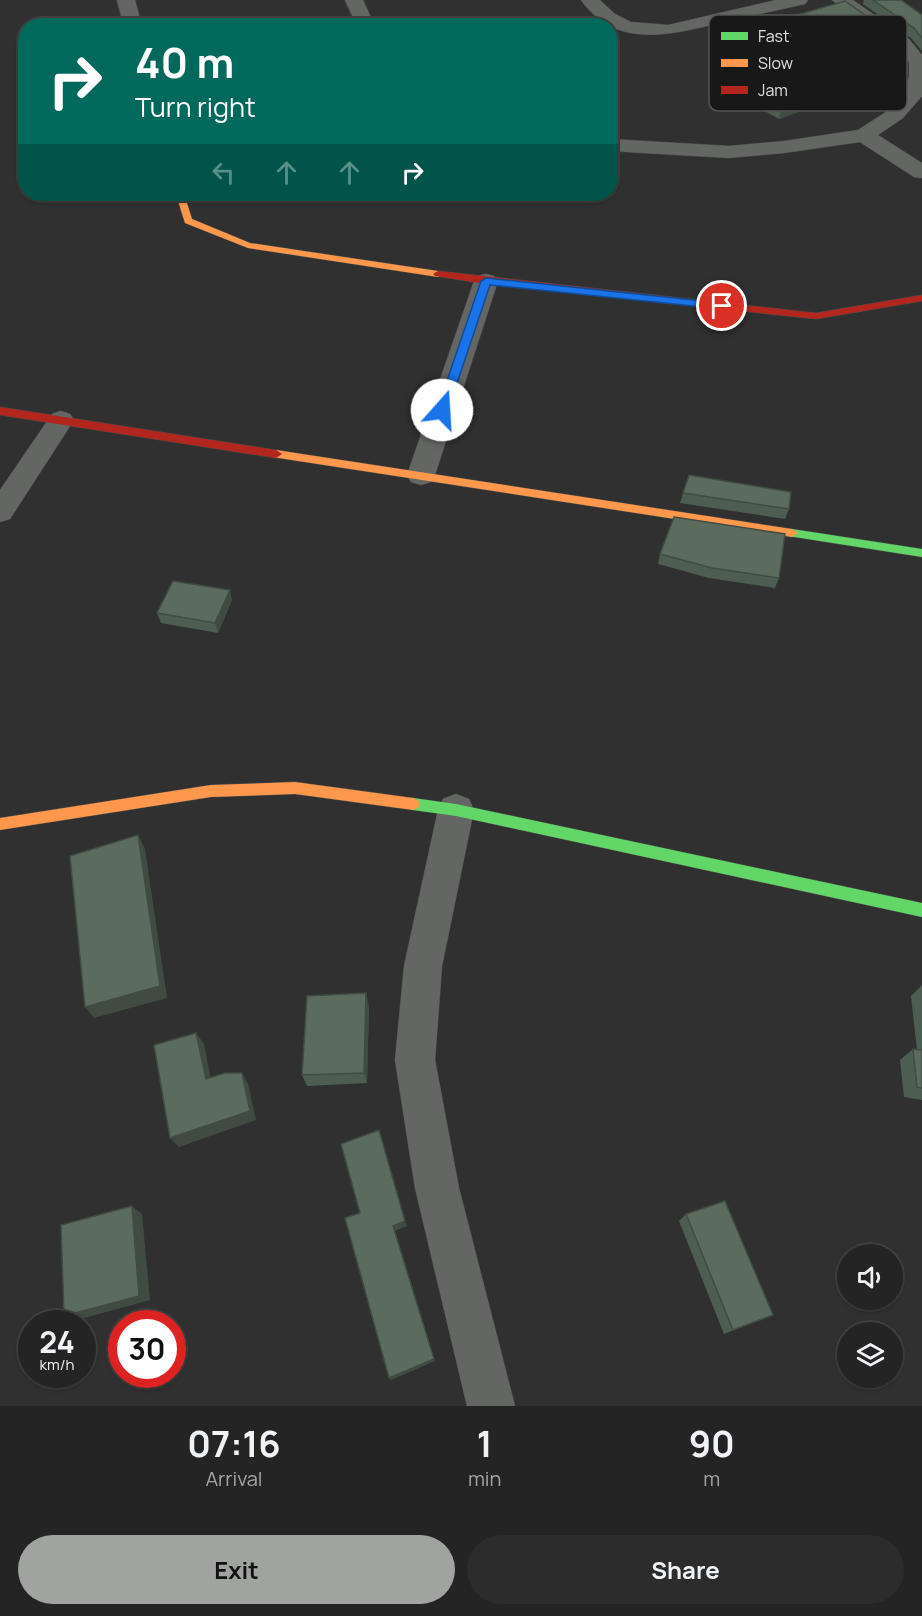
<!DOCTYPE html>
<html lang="en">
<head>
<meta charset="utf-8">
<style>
  body { margin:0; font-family:Manrope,sans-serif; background:#2b2c2b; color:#f1f3f6; height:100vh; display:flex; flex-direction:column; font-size:22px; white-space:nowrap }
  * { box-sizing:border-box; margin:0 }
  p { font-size:20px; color:#a3a4a6 }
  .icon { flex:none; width:33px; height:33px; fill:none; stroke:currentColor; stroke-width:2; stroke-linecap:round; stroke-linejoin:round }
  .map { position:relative; height:1406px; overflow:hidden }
  .details { display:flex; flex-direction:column; background:#232423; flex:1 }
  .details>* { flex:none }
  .top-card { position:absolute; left:18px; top:18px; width:600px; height:183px; border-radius:24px; box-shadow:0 2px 4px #0004,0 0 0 2px #404141; background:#00695c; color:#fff; overflow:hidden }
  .fabs { position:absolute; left:837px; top:1244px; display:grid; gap:12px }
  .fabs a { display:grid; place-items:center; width:66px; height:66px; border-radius:50%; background:#232423; box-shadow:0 2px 4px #0004,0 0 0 2px #404141; font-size:30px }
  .speed { position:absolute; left:18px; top:1310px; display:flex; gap:12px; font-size:30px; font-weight:700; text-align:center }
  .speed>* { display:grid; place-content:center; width:78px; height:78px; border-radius:50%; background:#232423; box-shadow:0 2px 4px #0004,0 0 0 2px #404141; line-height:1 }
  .speed small { font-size:15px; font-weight:400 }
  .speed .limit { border:9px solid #d22; background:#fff; color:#111 }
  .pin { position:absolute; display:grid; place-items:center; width:51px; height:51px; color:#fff; margin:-26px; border:3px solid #fff; border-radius:50%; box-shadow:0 2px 6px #0007 }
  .me { position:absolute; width:66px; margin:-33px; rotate:19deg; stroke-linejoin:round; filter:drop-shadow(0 0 4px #0008) }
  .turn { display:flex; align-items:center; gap:21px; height:126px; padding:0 18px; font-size:27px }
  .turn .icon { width:78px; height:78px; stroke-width:2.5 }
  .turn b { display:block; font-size:42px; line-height:51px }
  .lanes { display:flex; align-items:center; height:57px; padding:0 18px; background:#0003; justify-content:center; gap:30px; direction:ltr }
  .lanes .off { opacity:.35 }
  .eta { display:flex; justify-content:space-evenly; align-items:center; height:102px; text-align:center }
  .eta b { font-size:36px; font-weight:700; line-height:42px }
  .button { display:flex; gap:12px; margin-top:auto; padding:12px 18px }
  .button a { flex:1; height:69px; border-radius:36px; background:#a1a3a1; color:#111; font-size:24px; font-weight:700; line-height:69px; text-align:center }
  .button a+a { background:#2b2c2b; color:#f1f3f6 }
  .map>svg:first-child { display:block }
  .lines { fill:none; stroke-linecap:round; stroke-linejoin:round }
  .street-casing { stroke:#4c4d4c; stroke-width:1 }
  .fast-casing { stroke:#4c4d4c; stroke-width:1 }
  .slow-casing { stroke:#4c4d4c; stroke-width:1 }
  .jam-casing { stroke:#4c4d4c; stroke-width:1 }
  .street { fill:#646664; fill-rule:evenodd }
  .fast { fill:#63d668; fill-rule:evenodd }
  .slow { fill:#ff974d; fill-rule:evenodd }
  .jam { fill:#b3261e; fill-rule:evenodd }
  .wall { fill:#4e5d51 }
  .shaded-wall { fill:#404c42 }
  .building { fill:#5b6c5e; stroke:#404c42; stroke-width:1.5 }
  .route { fill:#1a73e8; stroke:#114b97; stroke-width:1.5 }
  .key { fill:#171817; stroke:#535453; stroke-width:1.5 }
  .key-label { font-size:16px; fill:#dfe1df }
</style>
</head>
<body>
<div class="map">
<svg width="922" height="1406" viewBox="0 0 922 1406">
  <rect width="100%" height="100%" fill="#2f302f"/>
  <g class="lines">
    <g class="street-casing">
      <path id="street" d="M117 0H135L142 26H124Z
        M345 0H363L375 26H357Z
        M581 0H600L615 14 631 22 668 25 776 0H808L805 4C778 10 751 16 724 22 673 34 617 51 581 0Z
        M832 0H853L909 39 922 55V96L903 118 878 135 922 163V178L914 177 860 142 784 153 729 158 610 151V139L729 146 784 141 858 130 889 110 903 94 909 77V62L897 47Z
        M486 274 494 276 498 281 435 475 431 482 421 485 411 482 407 475 474 281 478 276Z
        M61 411 70 414 74 420 10 519 0 522V490L52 414Z
        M456 794 469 799 474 810 442 966 435 1060 459 1188 515 1406H467L415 1188 395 1060 404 966 438 810 443 799Z"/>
    </g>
    <g class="fast-casing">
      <path id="fast" d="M792 529 922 549V557L788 536 786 533Z
        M413 798 456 804 922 903V917L456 816 413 810 408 808 406 804 408 800Z"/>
    </g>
    <g class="slow-casing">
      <path id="slow" d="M176 194H184L192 219 250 243 438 271 443 274 438 277 248 248 185 223Z
        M276 450 792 529 798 533 792 537 272 457V451Z
        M295 782 413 798 418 800 420 804 418 808 413 810 295 794 211 797 0 830V818L211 785Z"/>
    </g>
    <g class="jam-casing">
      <path id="jam" d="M438 271 816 313 922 295V301L816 319 486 284 435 276 433 274Z
        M0 407 276 450 282 454 276 458 0 415Z"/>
    </g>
    <use href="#street" class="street"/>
    <use href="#fast" class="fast"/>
    <use href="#slow" class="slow"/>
    <use href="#jam" class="jam"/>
  </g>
  <path class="wall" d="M864 0H901L922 15V51L911 38 863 4Z
    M845 1 904 46 901 56 881 44 822 60 781 29 783 19Z
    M711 70 829 92 826 102 779 119 709 80Z
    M683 493 789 509 785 519 680 503Z
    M660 554 779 578 775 588 709 578 658 564Z
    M232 600 218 633 161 623 157 613Z
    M922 985V1100L904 1097 900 1060 913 1049 917 1050 911 996Z
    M369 1006 367 1083 307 1086 302 1075Z
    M686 1214 773 1315 724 1334 679 1221Z"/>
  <path class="shaded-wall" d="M884 34 881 44 822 60 825 50Z
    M829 92 826 102 779 119 781 109Z
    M230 590 232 600 218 633 215 623Z
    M138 835 145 849 167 998 94 1018 85 1007Z
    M366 993 369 1006 367 1083 364 1073Z
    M196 1033 204 1044 213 1090 206 1079Z
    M242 1073 248 1084 256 1120 179 1147 170 1138Z
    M132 1206 142 1214 150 1300 77 1320 64 1316Z
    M405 1221 407 1226 395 1231 435 1361 391 1380 389 1378 393 1226Z"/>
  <path class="building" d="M873 0H901L922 15V38L914 28Z
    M845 1 899 39 904 46 884 34 825 50 783 19Z
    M169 19 173 26H103Z
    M689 475 791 492 789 509 683 493Z
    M674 517 785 534 779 578 712 568 660 554Z
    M173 581 230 590 215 623 157 613Z
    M138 835 160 986 85 1007 70 856Z
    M366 993 364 1073 302 1075 307 996Z
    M196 1033 206 1079 225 1073H242L250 1111 170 1138 154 1045Z
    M913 1049 922 1050V1088L917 1087Z
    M379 1130 405 1221 393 1226 434 1359 389 1378 345 1218 360 1213 341 1144Z
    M725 1201 773 1315 733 1330 686 1214Z
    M132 1206 139 1296 64 1316 61 1225Z"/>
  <path class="route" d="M486 278 722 303 727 306 722 309 490 285 448 410 442 414 439 413 437 410 481 281Z"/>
  <rect x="709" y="15" width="198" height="96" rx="9" class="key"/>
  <rect x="721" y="32" width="27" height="8" fill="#63d668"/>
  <rect x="721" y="59" width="27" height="8" fill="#ff974d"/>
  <rect x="721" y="86" width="27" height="8" fill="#b3261e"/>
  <g class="key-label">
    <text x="758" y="42">Fast</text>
    <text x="758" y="69">Slow</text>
    <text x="758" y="96">Jam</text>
  </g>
</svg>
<div class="fabs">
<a><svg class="icon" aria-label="sound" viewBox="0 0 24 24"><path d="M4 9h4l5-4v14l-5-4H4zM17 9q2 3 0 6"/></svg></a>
<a><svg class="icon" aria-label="layers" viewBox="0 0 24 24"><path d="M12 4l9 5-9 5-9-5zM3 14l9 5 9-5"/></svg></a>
</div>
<div class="speed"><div>24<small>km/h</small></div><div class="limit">30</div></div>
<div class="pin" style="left:722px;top:306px;background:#d93025"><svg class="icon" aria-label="arrive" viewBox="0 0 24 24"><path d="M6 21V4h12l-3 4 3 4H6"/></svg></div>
<svg class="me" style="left:442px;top:410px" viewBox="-20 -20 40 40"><circle r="19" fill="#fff"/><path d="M0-13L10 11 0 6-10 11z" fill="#1a73e8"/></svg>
<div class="top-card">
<div class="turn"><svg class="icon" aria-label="right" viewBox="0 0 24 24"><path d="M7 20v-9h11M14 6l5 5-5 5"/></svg><div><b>40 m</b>Turn right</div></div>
<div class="lanes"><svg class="icon off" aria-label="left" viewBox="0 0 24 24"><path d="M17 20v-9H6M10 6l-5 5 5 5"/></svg><svg class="icon off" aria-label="ahead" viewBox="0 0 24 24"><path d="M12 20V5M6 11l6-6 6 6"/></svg><svg class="icon off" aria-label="ahead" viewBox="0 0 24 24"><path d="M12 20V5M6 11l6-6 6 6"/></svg><svg class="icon" aria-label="right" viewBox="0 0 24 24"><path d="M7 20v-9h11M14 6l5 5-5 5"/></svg></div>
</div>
</div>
<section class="details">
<div class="eta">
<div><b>07:16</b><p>Arrival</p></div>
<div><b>1</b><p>min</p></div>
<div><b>90</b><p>m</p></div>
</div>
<div class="button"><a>Exit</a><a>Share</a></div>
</section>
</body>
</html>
